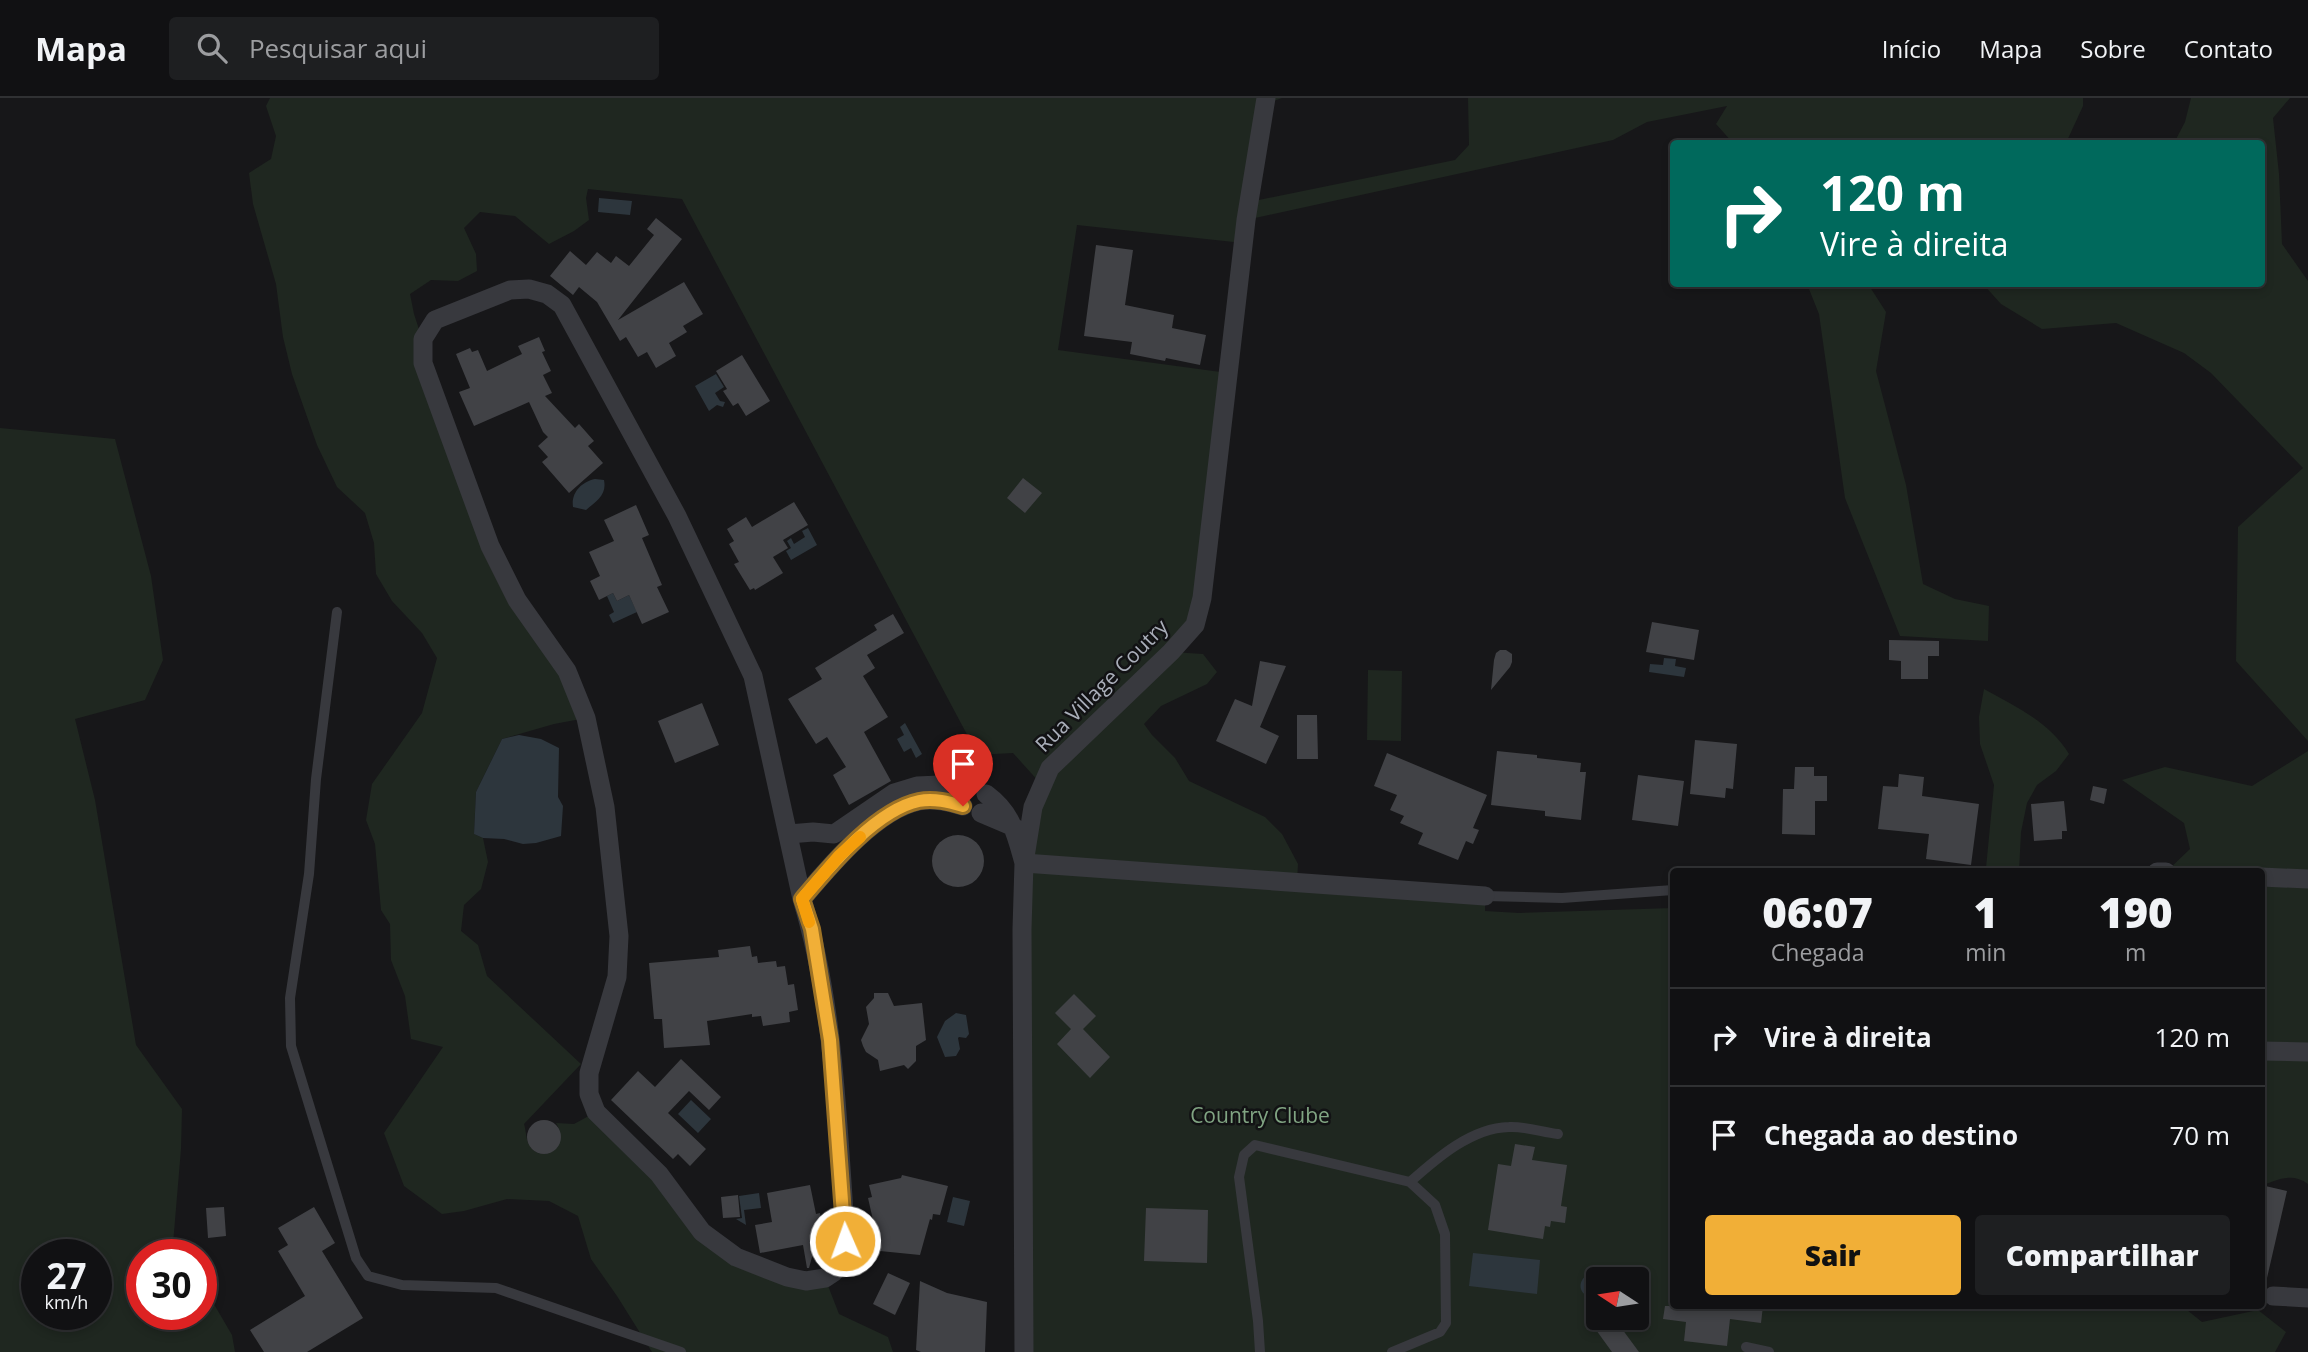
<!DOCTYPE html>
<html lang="pt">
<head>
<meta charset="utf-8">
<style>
  body { margin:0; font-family:"Open Sans",sans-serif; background:#1e1f21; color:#f1f3f6; height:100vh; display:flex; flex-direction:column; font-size:26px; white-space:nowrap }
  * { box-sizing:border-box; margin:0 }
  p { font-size:23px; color:#9c9da0 }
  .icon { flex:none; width:38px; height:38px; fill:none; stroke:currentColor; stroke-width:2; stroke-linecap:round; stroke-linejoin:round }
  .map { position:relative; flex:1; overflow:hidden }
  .details { position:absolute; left:1670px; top:770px; width:595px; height:441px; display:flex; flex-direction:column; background:#111113; border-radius:7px; box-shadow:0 4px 10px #0003,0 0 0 2px #303133 }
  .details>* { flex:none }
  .banner { position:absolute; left:1670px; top:42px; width:595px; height:147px; border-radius:7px; box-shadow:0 4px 10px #0003,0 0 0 2px #303133; background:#00695c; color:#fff; overflow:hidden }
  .needle { width:46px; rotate:282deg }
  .tools { position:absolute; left:1586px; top:1169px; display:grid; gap:14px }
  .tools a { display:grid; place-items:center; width:63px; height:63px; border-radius:7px; background:#111113; box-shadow:0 4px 10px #0003,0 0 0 2px #303133; font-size:35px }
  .speed { position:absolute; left:21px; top:1141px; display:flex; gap:14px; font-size:35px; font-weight:700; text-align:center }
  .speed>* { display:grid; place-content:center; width:91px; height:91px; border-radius:50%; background:#111113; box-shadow:0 4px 10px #0003,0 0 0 2px #303133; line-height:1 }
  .speed small { font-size:18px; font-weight:400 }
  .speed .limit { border:10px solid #d22; background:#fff; color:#111 }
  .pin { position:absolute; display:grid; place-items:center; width:60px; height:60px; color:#fff; margin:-72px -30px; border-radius:50% 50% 50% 0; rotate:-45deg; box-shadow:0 0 7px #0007 }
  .pin .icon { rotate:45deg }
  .me { position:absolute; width:77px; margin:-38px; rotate:358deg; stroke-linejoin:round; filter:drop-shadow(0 0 5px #0008) }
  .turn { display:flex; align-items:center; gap:24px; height:147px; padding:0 35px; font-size:32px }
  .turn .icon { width:91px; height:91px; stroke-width:2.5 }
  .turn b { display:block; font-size:49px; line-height:60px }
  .eta { display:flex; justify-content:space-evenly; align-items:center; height:119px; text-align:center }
  .eta b { font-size:42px; font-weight:800; line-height:49px }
  .action { display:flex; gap:14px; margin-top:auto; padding:14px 35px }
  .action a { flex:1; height:80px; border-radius:7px; background:#f1af37; color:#111; font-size:28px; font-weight:800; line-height:80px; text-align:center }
  .action a+a { background:#1e1f21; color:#f1f3f6 }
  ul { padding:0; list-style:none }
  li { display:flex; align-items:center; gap:21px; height:98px; padding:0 35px; border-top:2px solid #303133 }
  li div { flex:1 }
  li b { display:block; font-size:26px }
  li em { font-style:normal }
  header { display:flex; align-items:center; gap:42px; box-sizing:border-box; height:98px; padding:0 35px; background:#111113; border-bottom:2px solid #303133 }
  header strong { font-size:33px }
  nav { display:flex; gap:38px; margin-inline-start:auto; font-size:24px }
  .search { width:490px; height:63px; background:#1e1f21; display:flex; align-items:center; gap:18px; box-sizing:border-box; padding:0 24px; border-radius:7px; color:#9c9da0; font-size:26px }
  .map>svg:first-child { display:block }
  .green { fill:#1f2720; fill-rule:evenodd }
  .water { fill:#2d363d }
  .building { fill:#414246 }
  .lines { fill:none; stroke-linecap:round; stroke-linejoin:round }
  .service { stroke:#38393e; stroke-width:10 }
  .minor { stroke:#38393e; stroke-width:19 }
  .route-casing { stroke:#9d7224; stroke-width:18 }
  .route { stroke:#f1af37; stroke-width:12 }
  .slow { stroke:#f59e0b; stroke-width:12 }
  .labels { text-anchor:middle; stroke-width:5; stroke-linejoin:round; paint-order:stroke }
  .street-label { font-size:21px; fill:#a9aeb9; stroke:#121214 }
  .park-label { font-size:21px; fill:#80a482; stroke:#121214 }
</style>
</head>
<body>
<header>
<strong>Mapa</strong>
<div class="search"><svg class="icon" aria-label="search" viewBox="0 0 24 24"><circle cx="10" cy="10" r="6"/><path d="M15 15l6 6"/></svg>Pesquisar aqui</div>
<nav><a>Início</a><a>Mapa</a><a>Sobre</a><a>Contato</a></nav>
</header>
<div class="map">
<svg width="2308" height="1254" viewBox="0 0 2308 1254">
  <rect width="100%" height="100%" fill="#171719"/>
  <path class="green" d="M270 0H1282L1265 6 1249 104 1455 62 1469 47 1468 0H2083V8L2066 45H1733L1716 26 1727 8 1647 24 1613 42 1246 122 1243 145 1077 127 1058 252 1228 275 1202 501 1172 554 1203 556 1217 574 1207 586 1161 608 1144 626 1152 637 1175 660 1189 683 1265 719 1282 736 1298 766 1297 785 1485 798V813L1519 815 1673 810V1208H2182L2202 1224 2258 1212 2286 1234 2275 1254H1024L1022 831 1041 686 1013 655 974 657 971 644 682 101 588 91 586 100 589 122 574 133 549 146 515 118 480 114 464 130 476 156 477 173 458 183 431 182 410 196 414 216 490 448 586 620 554 626 502 641 476 694 474 736 483 740 488 764 481 791 464 807 461 833 478 847 487 878 581 966 524 1026C526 1032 526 1043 530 1048 543 1067 571 1049 556 1025L574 1026 596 1014 736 1159 825 1180 839 1216 888 1239 893 1254H652L617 1198 591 1161 578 1118 549 1103 507 1101 464 1113 442 1116 404 1088 384 1035 443 949 411 941 405 898 391 862 390 826 381 812 375 746 366 722 372 686 422 615 437 560 422 535 392 503 376 476 374 445 365 415 337 389 317 347 292 276 283 239 276 186 253 106 249 75 271 61 276 38 266 8ZM1598 1181H1636V1220H1598Z
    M2191 0H2290L2273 20 2279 76 2282 146 2308 183V643L2236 563 2238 429 2303 370 2211 275 2184 255 2116 225 2042 231 2001 206 1983 186H2261V46L2174 45 2185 24Z
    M1807 186H1868L1886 214 1876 273 1906 387 1923 486 1955 501 1989 508 1988 543 1900 538 1845 400 1819 216Z
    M0 330 115 341 151 478 163 562 145 602 75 621 95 702 136 947 182 1011 181 1051 173 1146 182 1157H142V1216H201V1184L232 1237 235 1254H0ZM37 1157H96V1216H37Z
    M1368 572 1402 573 1401 643 1367 642Z
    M1984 591C2016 609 2050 624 2069 656L2056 673 2037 687 2027 705 2021 734 2019 773H1983L1986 770 1994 687 1980 646 1979 619Z
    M2308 653V1086C2292 1074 2277 1082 2261 1088V774L2167 773 2190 751 2184 725 2122 682 2165 669 2252 688Z"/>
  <path class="water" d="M599 100 632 103 630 117 598 114Z
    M716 276 724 289 715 295 720 303 725 304 723 309 717 307 709 313 695 288Z
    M595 381 604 382C607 397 597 403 586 412L573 409C571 395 581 384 595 381Z
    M808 430 817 447 791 462 786 453 791 450 787 443 791 440 794 446 805 439 802 433Z
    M613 495 617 503 629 497 637 514 613 525 609 517 614 514 607 498Z
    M1664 560 1676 561 1675 568 1686 570 1684 579 1649 574 1650 566 1663 567Z
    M905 625 922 656 916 660 911 650 904 654 897 641 904 637 900 629Z
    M519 637 541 641 559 650 558 699 563 708 561 738 536 745 523 746 504 741 483 740 474 736 476 694 502 641Z
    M956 915 966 917 969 936 966 940 959 939 958 940 960 951 956 958 945 959 937 939 945 923Z
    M691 1002 711 1021 698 1035 678 1016Z
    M759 1095 761 1110 744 1112 746 1127 736 1121 742 1120 739 1098Z
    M953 1099 970 1103 964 1128 947 1124Z
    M1473 1155 1540 1162 1537 1196 1469 1188Z
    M1588 1176H1595L1602 1180 1598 1181V1197C1581 1203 1574 1185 1588 1176Z"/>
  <path class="building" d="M656 120 682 141 618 222 684 184 703 216 683 228 687 234 669 245 676 258 656 270 647 254 638 259 626 239 620 243 597 204 579 189 573 197 550 178 570 153 586 167 597 154 611 165 616 158 629 168 654 137 647 131Z
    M1096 147 1133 152 1125 207 1174 217 1172 230 1206 237 1200 267 1166 260 1165 263 1130 256 1132 244 1084 238Z
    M539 239 545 253 542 254 551 273 543 277 552 295 545 298 575 330 579 326 594 343 588 348 603 365 569 395 542 364 548 359 538 348 548 339 543 334 529 304 474 328 459 294 470 290 456 256 470 250 472 254 478 252 487 273 522 256 518 248Z
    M742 257 770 303 746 318 738 305 733 308 723 293 727 291 716 273Z
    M1023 380 1042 395 1025 415 1007 400Z
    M794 404 808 427 783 442 788 450 773 459 783 475 755 492 754 490 750 492 734 466 739 464 729 446 734 443 727 431 746 419 752 429Z
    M636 407 649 437 642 440 662 487 657 489 669 514 642 526 629 497 617 503 613 495 599 502 590 483 600 478 589 454 614 443 604 422Z
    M893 516 904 535 867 557 875 570 863 578 888 619 864 634 891 683 849 707 833 677 846 669 827 639 816 646 788 601 822 581 815 570 877 532 874 527Z
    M1652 524 1699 532 1694 562 1646 554Z
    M1889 542 1939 543V558H1928V581H1901V563L1889 562Z
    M1500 552H1506L1512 556V564L1510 569 1491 592 1494 562 1496 555Z
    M1260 563 1286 568 1260 629 1279 638 1266 666 1216 643 1235 601 1252 608Z
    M702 605 719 647 675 665 658 623Z
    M1297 617H1317L1318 661H1297Z
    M1695 642 1737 646 1733 691 1726 690 1725 700 1690 696Z
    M1497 653 1537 657V660L1581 665 1580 674H1586L1581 722 1545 718V713L1491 707Z
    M1387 655 1487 697 1473 730 1479 732 1473 746 1466 743 1458 762 1418 746 1423 735 1400 725 1404 718 1390 712 1397 697 1374 688Z
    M962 656 986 657 985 684H973L970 680 961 677Z
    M1795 669H1814V678H1827V703H1815V737L1782 736 1783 691H1794Z
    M1899 676 1924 679 1922 698 1979 706 1971 767 1926 761 1929 736 1878 731 1883 688 1898 689Z
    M1638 677 1684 683 1678 728 1632 722Z
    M2093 688 2107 691 2104 706 2090 702Z
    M2064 703 2067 733H2062V741L2034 743 2031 706Z
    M932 763a26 26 0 1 1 52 0a26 26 0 1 1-52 0Z
    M750 848 752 859 757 858 758 865 776 863 777 869 785 868 788 887 794 886 798 912 789 914 790 924 763 928 761 918 752 919V916L707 923 710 947 664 950 662 921H654L649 865 719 859 718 852Z
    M874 895H888L894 908 922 905 926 942 916 948V963L908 971 904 967 880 973 878 962 866 954 863 948 861 942 869 926 866 909 874 900Z
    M1074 896 1096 918 1083 931 1110 959 1090 980 1057 946 1071 931 1055 915Z
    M681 961 721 999 709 1012 689 993 668 1015 706 1051 690 1068 678 1056 673 1061 611 1002 638 973 655 989Z
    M527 1039a17 17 0 1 1 34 0a17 17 0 1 1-34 0Z
    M1515 1046 1535 1049 1532 1062 1567 1067 1561 1108 1567 1109 1565 1125 1551 1123 1550 1129 1545 1128 1543 1141 1488 1132 1498 1066 1511 1068Z
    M902 1077 948 1088 940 1117 933 1116 932 1122 930 1121 920 1157 880 1153 868 1100 872 1099 869 1087 901 1080Z
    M810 1087 816 1116 820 1115 823 1132 815 1133 818 1148H815L809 1170H807L803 1147 760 1155 755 1127 772 1124 767 1095Z
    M2261 1087 2287 1093 2267 1180H2261Z
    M738 1097 740 1119 723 1120 721 1099Z
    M224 1109 226 1138 208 1140 206 1110Z
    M314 1109 335 1145 322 1153 363 1220 307 1254H264L250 1232 305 1198 278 1153 288 1147 278 1130Z
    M1146 1110 1208 1112 1207 1165 1144 1163Z
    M888 1175 910 1185 895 1217 873 1206Z
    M920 1183 947 1195 987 1204 985 1254H921L916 1252Z
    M1665 1208H1763L1761 1225 1730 1221 1727 1248 1684 1243 1686 1224 1663 1221Z
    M1598 1220H1614L1639 1254H1612L1591 1225Z"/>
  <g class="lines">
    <path class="service" d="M337 514 316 681 309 776 290 900 291 948 356 1160 368 1178 402 1187 496 1190 681 1254
      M1485 798 1562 800 1673 792
      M1410 1084C1437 1060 1471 1030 1509 1029 1524 1028 1542 1034 1558 1036
      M1746 1249 1769 1254
      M1260 1254 1258 1223 1239 1079 1244 1057 1255 1047 1410 1084 1435 1107 1445 1136 1446 1225 1440 1234 1392 1254"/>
    <path class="minor" d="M529 191 547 196 562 207 677 418 753 578 802 801C834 906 837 1019 845 1128L844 1158 834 1174 825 1180 806 1183 787 1179 736 1159 702 1134 659 1076 596 1014 589 996V975L617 879 619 838 605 709 586 620 567 573 517 502 490 448 423 265V241L435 222 510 192Z
      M986 696C1012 715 1016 736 1024 765L1485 798
      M981 715 1014 729
      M789 736 813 734 834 736 894 695 917 688 940 687 963 690
      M2157 774H2166
      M2261 779 2308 781
      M802 801C830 768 876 712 919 703 934 700 949 704 963 708
      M2261 953 2308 954
      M2273 1198 2308 1200
      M1024 1254 1022 831 1024 765 1033 709 1050 670 1171 554 1195 527 1202 500 1246 122 1266 0"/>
  </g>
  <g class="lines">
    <g class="route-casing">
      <path id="route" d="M845 1143 830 942 812 831 802 801C830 768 876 712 919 703 934 700 949 704 963 708"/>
    </g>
    <use href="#route" class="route"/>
    <path class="slow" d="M809 824 802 801 839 758 860 739"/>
  </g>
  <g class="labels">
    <g class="street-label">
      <text transform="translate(1102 588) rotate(-45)" y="7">Rua Village Coutry</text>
    </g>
    <g class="park-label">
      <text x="1260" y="1025">Country Clube</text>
    </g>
  </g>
</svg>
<div class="tools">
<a><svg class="needle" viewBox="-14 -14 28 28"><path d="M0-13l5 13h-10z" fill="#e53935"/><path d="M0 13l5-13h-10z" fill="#9c9da0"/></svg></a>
</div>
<div class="speed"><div>27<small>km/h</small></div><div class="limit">30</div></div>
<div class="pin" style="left:963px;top:708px;background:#d93025"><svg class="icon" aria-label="arrive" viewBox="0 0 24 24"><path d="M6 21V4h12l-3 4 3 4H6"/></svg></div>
<svg class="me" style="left:845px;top:1143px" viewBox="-20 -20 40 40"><circle r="17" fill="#f1af37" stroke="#fff" stroke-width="3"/><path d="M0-11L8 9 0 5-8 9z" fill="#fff"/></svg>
<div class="banner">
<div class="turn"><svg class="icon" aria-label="right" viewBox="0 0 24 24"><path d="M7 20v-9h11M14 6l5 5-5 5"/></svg><div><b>120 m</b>Vire à direita</div></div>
</div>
<section class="details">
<div class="eta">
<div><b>06:07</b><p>Chegada</p></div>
<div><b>1</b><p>min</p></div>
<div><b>190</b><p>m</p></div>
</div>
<ul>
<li><svg class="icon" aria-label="right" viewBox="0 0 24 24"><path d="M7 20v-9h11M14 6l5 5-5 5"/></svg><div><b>Vire à direita</b></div><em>120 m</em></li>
<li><svg class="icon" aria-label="arrive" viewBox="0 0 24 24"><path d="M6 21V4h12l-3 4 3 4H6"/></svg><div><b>Chegada ao destino</b></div><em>70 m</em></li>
</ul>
<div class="action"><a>Sair</a><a>Compartilhar</a></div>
</section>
</div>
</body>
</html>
